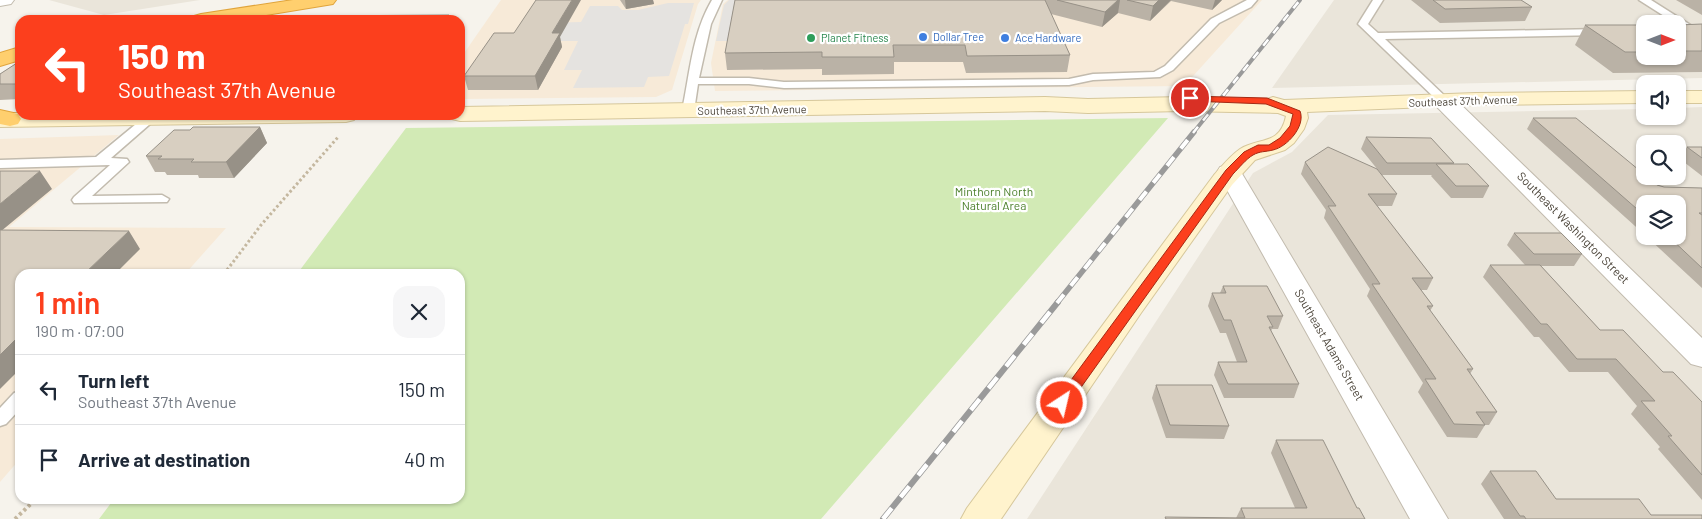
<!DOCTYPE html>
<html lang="en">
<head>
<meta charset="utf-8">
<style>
  body { margin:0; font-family:Barlow,sans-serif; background:#f6f6f7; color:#1f2937; height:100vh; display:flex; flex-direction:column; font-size:19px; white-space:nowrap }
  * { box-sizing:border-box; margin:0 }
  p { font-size:16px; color:#747a83 }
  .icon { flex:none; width:28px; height:28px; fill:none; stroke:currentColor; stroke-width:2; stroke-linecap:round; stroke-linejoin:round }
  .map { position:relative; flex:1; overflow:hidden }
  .side { position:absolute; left:15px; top:269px; width:450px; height:235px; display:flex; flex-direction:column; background:#fff; border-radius:15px; box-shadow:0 1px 4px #0004 }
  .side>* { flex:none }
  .hud { position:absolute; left:15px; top:15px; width:450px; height:105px; border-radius:15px; box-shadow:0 1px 4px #0004; background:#fc3f1d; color:#fff; overflow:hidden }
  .needle { width:32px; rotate:90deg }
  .fabs { position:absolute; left:1636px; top:15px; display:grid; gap:10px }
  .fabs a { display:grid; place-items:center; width:50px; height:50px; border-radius:10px; background:#fff; box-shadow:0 1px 4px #0004; font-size:25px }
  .pin { position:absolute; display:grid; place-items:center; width:42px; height:42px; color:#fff; margin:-21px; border:2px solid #fff; border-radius:50%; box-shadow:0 1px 5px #0007 }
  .me { position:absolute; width:55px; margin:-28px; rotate:35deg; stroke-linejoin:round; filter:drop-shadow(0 0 4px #0008) }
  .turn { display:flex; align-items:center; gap:18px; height:105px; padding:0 20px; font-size:22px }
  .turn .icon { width:65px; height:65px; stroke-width:2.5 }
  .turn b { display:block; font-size:35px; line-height:42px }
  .round { display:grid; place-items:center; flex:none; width:52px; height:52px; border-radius:15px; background:#f6f6f7 }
  .summary { display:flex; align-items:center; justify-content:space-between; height:85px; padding:0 20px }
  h1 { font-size:30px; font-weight:600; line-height:38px; color:#fc3f1d }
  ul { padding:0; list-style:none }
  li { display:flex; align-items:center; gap:15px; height:70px; padding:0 20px; border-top:1px solid #e0e1e3 }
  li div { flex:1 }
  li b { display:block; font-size:19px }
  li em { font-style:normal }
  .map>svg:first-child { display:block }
  .residential { fill:#eae5da; fill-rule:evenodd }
  .commercial { fill:#f7ead8 }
  .green { fill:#d2eab5 }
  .parking { fill:#e5e3e0 }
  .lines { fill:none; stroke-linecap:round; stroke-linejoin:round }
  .lane-casing { stroke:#c2bbae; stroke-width:3 }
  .street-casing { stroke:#c2bbae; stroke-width:2 }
  .secondary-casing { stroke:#d6c79b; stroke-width:2 }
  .highway-casing { stroke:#e0a43c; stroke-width:2 }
  .path-far2 { stroke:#c4b79f; stroke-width:2.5; stroke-dasharray:2 2; stroke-linecap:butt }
  .path-far1 { stroke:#c4b79f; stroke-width:3; stroke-dasharray:2.5 2.5; stroke-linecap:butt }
  .path { stroke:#c4b79f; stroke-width:4; stroke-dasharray:3 3; stroke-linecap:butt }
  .lane { fill:#fff; fill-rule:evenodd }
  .street { fill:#fff; fill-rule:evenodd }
  .secondary { fill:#fff3cd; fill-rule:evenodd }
  .highway { fill:#ffcf6e; fill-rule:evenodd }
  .rail-far2-casing { stroke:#9a9a9a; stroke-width:4 }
  .rail-far1-casing { stroke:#9a9a9a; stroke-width:5.5 }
  .rail-casing { stroke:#9a9a9a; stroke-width:6 }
  .rail-far2 { stroke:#fff; stroke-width:2.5; stroke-dasharray:8; stroke-linecap:butt }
  .rail-far1 { stroke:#fff; stroke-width:4; stroke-dasharray:11; stroke-linecap:butt }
  .rail { stroke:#fff; stroke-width:4.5; stroke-dasharray:14; stroke-linecap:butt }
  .wall { fill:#bab2a6 }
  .shaded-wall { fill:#979187 }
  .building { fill:#d8cfc1; stroke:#979187 }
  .route { fill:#fc3f1d; stroke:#a42913 }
  .shop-dot { fill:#3f7fe0; stroke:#fff; stroke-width:2 }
  .leisure-dot { fill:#2e9e5b; stroke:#fff; stroke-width:2 }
  .labels { text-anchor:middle; stroke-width:4.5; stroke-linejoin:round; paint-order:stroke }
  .far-shop-label { font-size:11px; fill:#366cbe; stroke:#fff; text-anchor:start }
  .far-leisure-label { font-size:11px; fill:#27864d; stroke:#fff; text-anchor:start }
  .far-street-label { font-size:11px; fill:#4b4439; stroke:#fff }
  .park-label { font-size:12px; fill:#4a7f2a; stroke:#fff }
  .street-label { font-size:12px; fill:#4b4439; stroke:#fff }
</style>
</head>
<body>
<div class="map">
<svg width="1702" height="519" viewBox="0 0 1702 519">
  <rect width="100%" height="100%" fill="#f6f3ec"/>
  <path class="residential" d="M49 0H200L104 15Z
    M1334 0H1702V78L1272 88ZM1645 24H1678V56H1645Z
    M1702 107V519H1027L1253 173 1292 152 1328 115 1645 109V116H1678V108ZM1645 144H1678V176H1645ZM1645 204H1678V236H1645Z"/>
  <path class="commercial" d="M501 0H701L698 4 672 90 656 97 460 99V59Z
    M728 0H1262L1184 86 715 91 711 63 723 4Z
    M119 135 9 227 226 228 185 274H20V459L0 482V139Z"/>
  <path class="green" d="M1168 118 821 519H99L114 499H460V274H297L406 128Z"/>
  <path class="parking" d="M729 0H1022L731 41H716L724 5Z
    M668 3H694L688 24H685L669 76 648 77 644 87 573 88 582 70H564L578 41H533L544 23 581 22 590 6H618L622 10H638Z"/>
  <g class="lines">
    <g class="lane-casing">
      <path id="lane" d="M712 0H722L711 24 699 78H749L784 82 1069 79 1093 74 1154 72 1165 66 1211 19 1247 0H1257L1251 7 1219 23 1173 70 1160 77 1093 80 1069 85 784 88 749 84H698L694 111 688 115 682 111C690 73 692 34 712 0Z
        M1373 0H1383L1368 24 1378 33 1602 29 1607 32 1602 35 1385 39 1448 99 1450 101 1444 105 1440 103 1358 24Z
        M1639 0H1651L1700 31 1695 34H1678V28H1683Z
        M147 115H157L158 117 111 158 127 159 129 162 92 196 162 195 169 199 167 202 74 203 72 200 74 197 110 165 0 168V160L96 157Z
        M20 391V409L6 424 0 426V408L14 393Z"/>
    </g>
    <g class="street-casing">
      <path id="street" d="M0 0H14L11 4 0 6Z
        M1444 95 1452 96 1702 338V367L1691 364 1436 106 1433 101 1436 96Z
        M1229 165 1238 167 1241 172 1448 519H1410L1217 172 1220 167Z"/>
    </g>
    <g class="secondary-casing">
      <path id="secondary" d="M1645 91V103L1476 105 1307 112 1308 118 1304 129 1294 143 1285 150 1255 160 1232 185 1141 313 1001 519H961L967 508 1214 175C1222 166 1230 156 1240 149 1259 137 1280 146 1286 116L1278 113 1183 111 1088 113 1045 111 460 121 452 119 450 115H460V107L1045 97 1088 99 1183 97 1264 100 1273 97 1284 100 1476 93Z
        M1678 91H1702V103H1678Z
        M0 113H20V115H357L354 120 346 122 0 127Z"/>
    </g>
    <g class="highway-casing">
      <path id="highway" d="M293 0H336L333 4 327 5 236 20H192L194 16 201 14Z
        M20 47V60L0 66V53Z
        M0 110 18 114 21 119 18 124 10 126 0 124Z"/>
    </g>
    <path class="path-far2" d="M1661 84H1669"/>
    <path class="path-far1" d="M224 274 261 225 339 136"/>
    <path class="path" d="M15 519 36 499"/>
    <use href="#lane" class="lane"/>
    <use href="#street" class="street"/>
    <use href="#secondary" class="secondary"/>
    <use href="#highway" class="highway"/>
    <g class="rail-far2-casing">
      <path id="rail-far2" d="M1193 133 1300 0"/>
    </g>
    <g class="rail-far1-casing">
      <path id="rail-far1" d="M1057 303 1194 132"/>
    </g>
    <g class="rail-casing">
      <path id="rail" d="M883 519 1058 302"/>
    </g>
    <use href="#rail-far2" class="rail-far2"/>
    <use href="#rail-far1" class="rail-far1"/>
    <use href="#rail" class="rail"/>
  </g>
  <path class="wall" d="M620 0H653L654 4 626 9Z
    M735 0H1222L1212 10 1171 1 1150 21 1118 13 1102 27 1051 14 1070 55 1067 72 966 73 963 62H894V74L822 75V69L727 70 725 53Z
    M1411 0H1521L1532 7 1525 21 1440 23Z
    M1676 0H1702V15Z
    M1702 24V72L1613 73 1575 45 1585 25H1645V56H1678V25Z
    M560 37 562 47 538 90H468L464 76Z
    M20 61V99L0 100V74Z
    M1533 118 1657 185 1664 187 1702 188V288L1646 236H1678L1645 204V235L1527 129Z
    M260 127 267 143 234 178H199L198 175H167L165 172H155L146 156 190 130Z
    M1366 137 1454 163V164L1489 186 1483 198H1451L1431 176 1432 175H1382L1361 149Z
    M1687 147H1702V176L1680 159Z
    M1305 162 1397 194 1392 206H1377L1433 278 1427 290H1421L1433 306 1430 311 1473 369 1470 374 1497 412 1489 425H1485L1477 438 1447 437 1418 392 1423 383 1367 296 1370 289 1324 218 1326 210 1301 174Z
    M1514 233 1582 254 1574 266H1541L1600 330 1663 372 1702 402V500L1658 449 1660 447 1631 414 1637 406 1608 372H1569L1539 337H1534L1483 277 1490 265H1525L1507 245Z
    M1223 286 1283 316 1278 329H1272L1271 331 1299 384 1294 398H1224L1214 375 1218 362H1237L1226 333H1220L1208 306 1212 293H1220Z
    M1156 385 1229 426 1224 439 1166 438 1152 398Z
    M1276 440 1357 508 1365 519H1165V517L1236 518 1241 508H1295L1271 453Z
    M1490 471 1556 499 1651 515 1702 519H1504L1481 484Z"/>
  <path class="shaded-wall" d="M572 0H581L560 37 562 47 538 90 535 76 552 33Z
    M625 0H653L654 4 626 9Z
    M1118 0H1120L1118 13 1102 27 1105 12Z
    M1159 0H1171L1150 21 1153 6Z
    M1215 0H1222L1212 10Z
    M449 15 450 20H445Z
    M260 127 267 143 234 178 226 162Z
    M40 171 52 189 0 232V204Z
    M129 231 140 249 115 274H84Z
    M20 335V369L0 389V355Z"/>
  <path class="building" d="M536 0H572L552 33H560L535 76H464L494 33H514Z
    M735 0H1045L1070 55 967 56 965 45H893L894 57H822V52L725 53Z
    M1057 0H1118L1105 12Z
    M1127 0H1159L1153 6Z
    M1433 0H1521L1532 7 1445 9Z
    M449 15 445 20H305L309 16Z
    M1702 24V51H1678V25Z
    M1585 25H1645V52H1625Z
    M20 61V84H0V74Z
    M1533 118H1576L1645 175V176H1647L1657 185 1664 187 1702 188V213H1699L1702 215V268L1668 236H1678V204H1645V216Z
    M193 127H260L226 162H191L194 159H158L162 156H146L174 130H190Z
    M1366 137 1431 138 1454 163H1387Z
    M1328 147 1377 169 1397 194H1368L1433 278H1412L1433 306H1427L1473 369H1467L1497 412H1476L1485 425 1454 424 1425 379H1436L1372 284H1380L1328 206H1336L1305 162Z
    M1687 147H1702V158Z
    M1436 164H1468L1489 186H1456Z
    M0 171H40L0 204Z
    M0 230 129 231 84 274H20V335L0 355Z
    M1514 233H1561L1582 254H1534Z
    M1490 265H1540L1600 330H1623L1663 372H1673L1702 402V475L1668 436H1672L1641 401H1655L1616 359H1577L1547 324H1541Z
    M1223 286H1267L1283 316H1267L1273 327H1269L1299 384H1228L1218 362H1247L1231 320H1224L1212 293H1226Z
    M1156 385H1212L1229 426 1170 425Z
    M1276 440H1323L1357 508H1359L1365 519H1166L1165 517 1245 518 1241 508H1307Z
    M1490 471H1536L1556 499H1639L1651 515H1702V519H1526L1524 516H1520Z"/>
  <path class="route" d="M1187 96 1267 98 1300 111C1306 126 1287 147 1273 150 1265 152 1260 151 1253 155 1246 159 1239 168 1233 174L1067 407H1057L1055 403 1057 399 1226 170 1244 152 1258 145H1269L1280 138 1290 126 1293 114 1266 104 1190 101 1187 100Z"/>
  <g class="shop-dot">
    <circle cx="923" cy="37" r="5"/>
    <circle cx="1005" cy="38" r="5"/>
  </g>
  <circle class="leisure-dot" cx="811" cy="38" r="5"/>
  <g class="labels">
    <g class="far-shop-label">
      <text x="933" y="41">Dollar Tree</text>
      <text x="1015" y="42">Ace Hardware</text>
    </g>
    <g class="far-leisure-label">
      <text x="821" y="42">Planet Fitness</text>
    </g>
    <g class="far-street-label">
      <text transform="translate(1463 101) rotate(-2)" y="4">Southeast 37th Avenue</text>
      <text transform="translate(752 110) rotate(-1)" y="4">Southeast 37th Avenue</text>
    </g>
    <g class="park-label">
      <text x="994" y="196">Minthorn North<tspan x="994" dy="14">Natural Area</tspan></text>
    </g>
    <g class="street-label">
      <text transform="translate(1573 228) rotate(45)" y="4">Southeast Washington Street</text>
      <text transform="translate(1329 345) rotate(60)" y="4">Southeast Adams Street</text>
    </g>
  </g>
</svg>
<div class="fabs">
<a><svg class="needle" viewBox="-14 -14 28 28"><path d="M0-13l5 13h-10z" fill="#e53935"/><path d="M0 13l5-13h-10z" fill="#747a83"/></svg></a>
<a><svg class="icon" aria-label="sound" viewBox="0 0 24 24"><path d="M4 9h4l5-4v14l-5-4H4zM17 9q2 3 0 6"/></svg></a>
<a><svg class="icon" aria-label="search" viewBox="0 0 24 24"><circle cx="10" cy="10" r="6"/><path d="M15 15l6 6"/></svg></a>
<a><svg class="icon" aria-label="layers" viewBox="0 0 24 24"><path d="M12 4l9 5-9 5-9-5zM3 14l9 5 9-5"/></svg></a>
</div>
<div class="pin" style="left:1190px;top:98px;background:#d93025"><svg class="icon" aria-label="arrive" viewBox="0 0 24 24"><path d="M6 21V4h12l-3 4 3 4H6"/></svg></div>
<svg class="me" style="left:1062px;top:403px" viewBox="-20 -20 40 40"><circle r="17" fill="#fc3f1d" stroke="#fff" stroke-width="3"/><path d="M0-11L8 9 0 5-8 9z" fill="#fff"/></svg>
<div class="hud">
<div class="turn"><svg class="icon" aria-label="left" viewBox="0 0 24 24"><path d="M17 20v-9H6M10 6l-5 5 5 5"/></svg><div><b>150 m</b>Southeast 37th Avenue</div></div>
</div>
<section class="side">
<div class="summary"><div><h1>1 min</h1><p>190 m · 07:00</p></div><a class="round"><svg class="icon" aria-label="close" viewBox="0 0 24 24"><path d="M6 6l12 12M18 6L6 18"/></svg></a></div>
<ul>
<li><svg class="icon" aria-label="left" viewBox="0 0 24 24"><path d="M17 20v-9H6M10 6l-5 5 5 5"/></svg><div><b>Turn left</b><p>Southeast 37th Avenue</p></div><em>150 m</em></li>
<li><svg class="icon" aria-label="arrive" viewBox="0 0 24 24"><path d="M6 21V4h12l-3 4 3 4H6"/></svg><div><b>Arrive at destination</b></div><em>40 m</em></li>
</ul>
</section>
</div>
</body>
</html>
